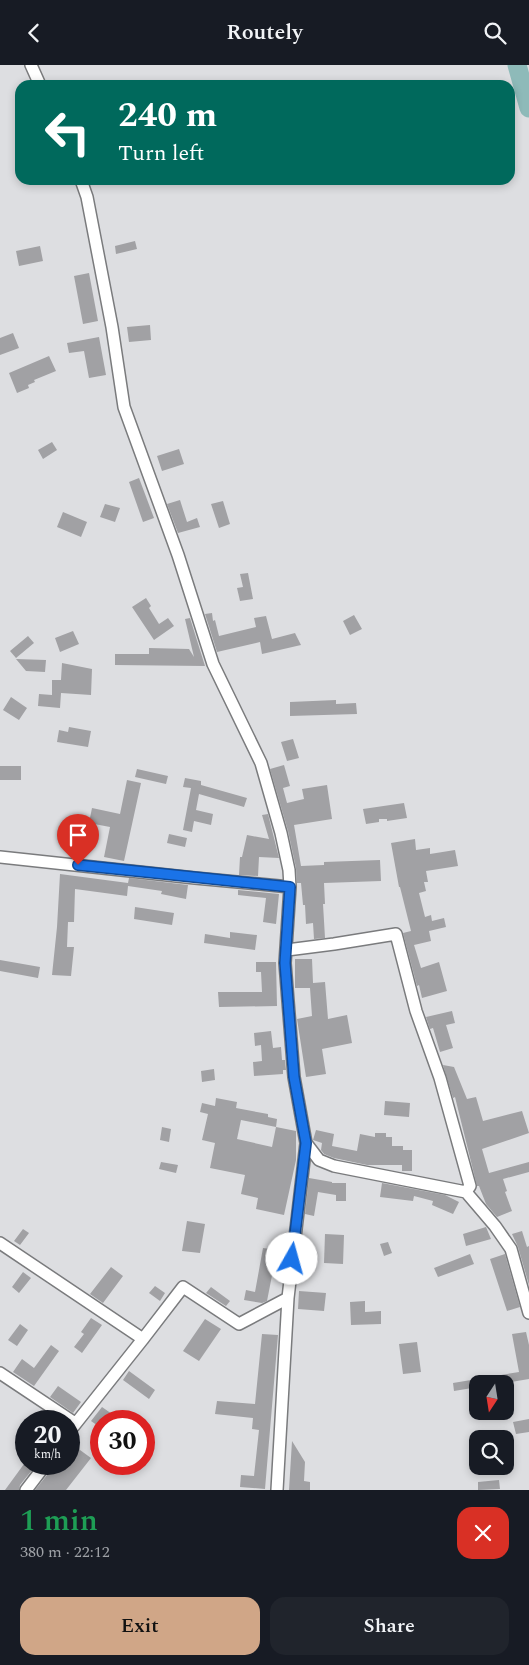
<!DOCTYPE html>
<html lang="en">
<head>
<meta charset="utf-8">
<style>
  body { margin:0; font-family:Spectral,serif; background:#20242c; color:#f1f3f6; height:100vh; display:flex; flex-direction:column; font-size:19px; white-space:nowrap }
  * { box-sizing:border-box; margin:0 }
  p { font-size:16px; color:#9ea1a6 }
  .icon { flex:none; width:28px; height:28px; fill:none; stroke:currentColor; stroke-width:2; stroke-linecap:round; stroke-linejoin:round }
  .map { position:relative; height:1425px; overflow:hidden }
  .drawer { display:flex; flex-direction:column; background:#171b24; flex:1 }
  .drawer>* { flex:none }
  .banner { position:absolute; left:15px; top:15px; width:500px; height:105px; border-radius:15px; box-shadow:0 2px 8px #0003; background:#00695c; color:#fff; overflow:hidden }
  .needle { width:32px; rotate:192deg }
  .fabs { position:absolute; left:469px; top:1310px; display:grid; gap:10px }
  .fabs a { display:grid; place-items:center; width:45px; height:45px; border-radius:10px; background:#171b24; box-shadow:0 2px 8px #0003; font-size:25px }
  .speed { position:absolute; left:15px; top:1345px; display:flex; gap:10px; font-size:25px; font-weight:700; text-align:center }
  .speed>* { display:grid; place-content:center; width:65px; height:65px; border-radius:50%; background:#171b24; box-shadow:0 2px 8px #0003; line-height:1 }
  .speed small { font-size:12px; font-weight:400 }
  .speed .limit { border:8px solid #d22; background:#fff; color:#111 }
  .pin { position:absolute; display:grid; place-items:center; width:42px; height:42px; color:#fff; margin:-51px -21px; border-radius:50% 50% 50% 0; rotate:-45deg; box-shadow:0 0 5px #0007 }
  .pin .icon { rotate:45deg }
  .me { position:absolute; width:55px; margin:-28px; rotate:7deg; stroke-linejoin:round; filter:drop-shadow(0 0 4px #0008) }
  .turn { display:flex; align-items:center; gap:18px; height:105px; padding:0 20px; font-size:22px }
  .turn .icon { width:65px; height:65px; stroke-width:2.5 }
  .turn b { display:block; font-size:35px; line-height:42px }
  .round { display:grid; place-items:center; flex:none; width:52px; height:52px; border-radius:15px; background:#20242c }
  .head { display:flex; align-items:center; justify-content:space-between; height:85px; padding:0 20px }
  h1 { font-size:30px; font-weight:600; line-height:38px; color:#1e9e55 }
  .action { display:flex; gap:10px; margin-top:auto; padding:10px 20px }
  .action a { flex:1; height:58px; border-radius:15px; background:#d0a687; color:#111; font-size:20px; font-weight:600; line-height:58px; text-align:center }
  .action a+a { background:#20242c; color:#f1f3f6 }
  header { display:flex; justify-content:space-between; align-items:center; height:65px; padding:0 20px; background:#171b24; font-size:22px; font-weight:600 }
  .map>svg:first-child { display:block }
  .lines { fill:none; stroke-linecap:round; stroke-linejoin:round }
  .river { stroke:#8ebab9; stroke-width:19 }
  .building { fill:#a1a1a4; fill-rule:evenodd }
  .street-casing { stroke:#7a7b7d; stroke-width:14 }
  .street { stroke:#fff; stroke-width:11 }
  .route-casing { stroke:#114b97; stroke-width:12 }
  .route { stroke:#1a73e8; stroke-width:9 }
</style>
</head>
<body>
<header><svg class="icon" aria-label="back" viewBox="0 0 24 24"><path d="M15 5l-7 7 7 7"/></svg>Routely<svg class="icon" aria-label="search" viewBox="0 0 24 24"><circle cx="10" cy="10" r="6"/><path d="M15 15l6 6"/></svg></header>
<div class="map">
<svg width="529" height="1425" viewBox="0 0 529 1425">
  <rect width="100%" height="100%" fill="#dddee1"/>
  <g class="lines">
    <path class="river" d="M517 0 529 43"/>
  </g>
  <path class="building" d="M135 176 137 184 116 189 115 181Z
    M40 181 43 196 19 201 16 186Z
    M89 208 98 256 83 259 74 211Z
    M150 260 151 275 129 277 127 262Z
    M13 268 19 283 0 290V273Z
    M99 272 106 310 89 313 84 286 69 288 67 278Z
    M49 291 56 306 34 315 35 317 28 320 29 323 17 328 9 308Z
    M52 377 57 385 43 394 38 385Z
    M179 384 184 399 162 406 157 391Z
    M139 413 154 453 143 457 129 417Z
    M180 435 187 457 197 453 200 462 178 468 167 439Z
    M223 436 230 459 219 463 211 439Z
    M105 439 120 443 115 457 100 452Z
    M63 447 87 457 81 472 57 462Z
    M248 508 253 534 240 536 237 523 243 522 240 509Z
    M146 533 151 541 149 543 159 559 168 553 174 561 154 575 132 542Z
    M212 548 213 556 215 555 219 571 256 562 254 553 266 551 272 574 295 568 301 580 262 589 260 577 217 587 205 549Z
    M354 550 362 564 350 570 343 556Z
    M190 553 205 601 115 600V589H149V583L189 584 194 592 185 554Z
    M73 566 79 579 60 587 55 573Z
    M28 571 34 578 16 593 10 586Z
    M16 594 46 595 45 607 26 606Z
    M62 598 92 604 91 630 61 628 60 643 38 641 39 629 52 630V615H61Z
    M11 632 27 643 19 655 3 645Z
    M336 635V639L356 638 357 649 290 651V637Z
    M69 662 91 666 88 682 57 677 59 665 68 667Z
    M293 674 299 693 287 696 281 677Z
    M284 700 290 721 283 723 287 738 304 734 302 724 327 720 332 754 294 760 301 801 324 800V797L380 795 381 816 324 818 325 839H323L325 873 314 874 313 858 306 859 305 840H303L301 818H297L296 803 288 766 270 704Z
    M0 701H21V715H0Z
    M137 704 168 711 166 719 135 712Z
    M185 713 201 716V720L247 733 244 742 199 729 196 745 213 749 211 760 194 756 192 767 183 765 191 723 183 722Z
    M127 715 141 718 124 796 104 792 110 762 89 758 92 743 120 749Z
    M404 738 407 753 387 756V754H379V757L366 759 363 744Z
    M268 749 279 793 259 792 258 811 239 810 240 792H242L247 770 269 774 262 750Z
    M169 769 187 773 185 782 167 778Z
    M415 774 416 785 430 783V789L455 785 458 801 426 806 428 817H424L426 826 419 828 425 852 431 850 432 856 444 853 446 862 429 866 431 876 414 880 421 903 439 897 447 926 422 933 419 920 417 921 403 868 411 866 400 822H399L391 778Z
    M60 809 128 818 129 813 188 820 186 834 161 829 162 826 128 821 127 831 75 824 74 857H68L67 882H74L71 911 52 910 57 862Z
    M238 825 279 829 276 859 263 857 266 833 238 830Z
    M135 842 174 848 172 860 134 854Z
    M230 867 257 870 255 885 204 878 205 869 230 873Z
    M295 894H312L313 918 325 917 328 954 347 950 352 978 322 984 326 1009 306 1012 297 954 312 951 310 923H295Z
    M0 895 40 902 38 913 0 906Z
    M256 897H276L277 941 219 942 218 927H262L261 907H256Z
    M452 946 455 958 446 960 453 983 440 987 433 963 430 964 426 952Z
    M271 966 273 983 281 982 282 995H285L286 1005H283V1009L254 1011 253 997 262 996 261 980 255 981 254 968Z
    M443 1000 454 1002 467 1034 476 1032 483 1056 522 1046 529 1068 482 1084 489 1108 529 1097V1107L503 1114 507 1126 505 1127 512 1146 497 1152 486 1139 479 1121H477L455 1032 453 1033Z
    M214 1004 215 1015 202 1017 201 1006Z
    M216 1033 237 1037 236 1043 268 1049V1052L277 1054 276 1062 296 1066V1095L284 1150 256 1144 258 1133 241 1129 245 1110 210 1103 215 1078 202 1075 208 1049 200 1047 202 1038 215 1041ZM241 1055 276 1062 272 1082 237 1074Z
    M385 1036 410 1038 409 1052 384 1050Z
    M162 1062 171 1064 169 1077 160 1075Z
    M316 1065 334 1069 332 1081 357 1086 360 1069 375 1072V1068H386V1072H392V1081H403V1085H412V1106H402V1100H367L334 1093 324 1089 321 1085 322 1078 313 1075Z
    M161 1097 178 1100 176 1108 159 1104Z
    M309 1113 332 1117V1118H346V1136H336V1130L318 1127 314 1151 305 1149Z
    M382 1118 445 1130 459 1137 453 1149 432 1140 433 1136 414 1131 413 1136 380 1132Z
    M187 1156 205 1159 200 1188 182 1186Z
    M486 1162 491 1174 466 1181 463 1169Z
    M23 1164 29 1168 20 1180 14 1176Z
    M522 1166 527 1182 529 1181V1220L518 1182 512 1169Z
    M325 1169 344 1170 343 1199 324 1198Z
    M388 1177 392 1188 384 1191 380 1179Z
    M263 1183 277 1185 267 1236 262 1238 244 1235 246 1225 255 1227Z
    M470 1189 474 1199 438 1212 434 1203Z
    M505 1189 520 1242 507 1246 490 1194Z
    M111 1202 123 1211 103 1238 90 1229Z
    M23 1207 31 1213 19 1228 12 1222Z
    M155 1221 165 1228 160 1236 149 1228Z
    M211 1222 230 1236 226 1241 206 1228Z
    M299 1226 326 1228 324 1246 298 1244Z
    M365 1236V1247L381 1246V1259L351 1260 350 1237Z
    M91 1253 102 1260 82 1288 74 1282 84 1269 81 1267Z
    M205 1254 221 1264 199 1296 183 1286Z
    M20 1259 28 1265 17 1281 8 1275Z
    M526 1267 529 1280V1314L500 1319H478V1322L454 1326 453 1318 519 1307 512 1269Z
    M262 1269 278 1270 265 1424 240 1422 241 1410 254 1411 259 1365 252 1364 253 1353 215 1349 217 1336 255 1339Z
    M417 1277 421 1307 403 1309 399 1279Z
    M51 1280 59 1286 34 1321 13 1307 22 1294 34 1303Z
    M129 1306 155 1325 149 1334 123 1315Z
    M58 1321 81 1337 73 1348 50 1332Z
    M102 1342 122 1356H101V1363L91 1356Z
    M529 1354V1367L516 1369 513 1357Z
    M292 1376 305 1397 304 1416 310 1417V1425H289Z
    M69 1377 91 1393 66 1425H35L56 1399H69Z
    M24 1399 36 1400 20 1420 19 1425H5Z
    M499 1415 500 1424 478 1425V1417Z"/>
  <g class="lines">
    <g class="street-casing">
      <path id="street" d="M31 0 40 20
        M81 115 87 132 112 262 124 342 178 490 213 599 261 698 281 768 289 805 290 822 285 898 294 1012 306 1078 288 1233 277 1425
        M0 792 195 813 290 822
        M287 885 334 879 396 869 416 946 440 1013 470 1121 466 1127
        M306 1078 319 1095 334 1101 466 1127 495 1161 511 1184 529 1248
        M0 1178 143 1274
        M0 1308 75 1358
        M69 1367 143 1274 183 1222 239 1259 288 1233
        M26 1425 46 1399"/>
    </g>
    <use href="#street" class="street"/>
  </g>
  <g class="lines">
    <g class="route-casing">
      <path id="route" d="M78 800 290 822 285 898 294 1012 306 1078 292 1194"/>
    </g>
    <use href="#route" class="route"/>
  </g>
</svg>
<div class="fabs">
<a><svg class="needle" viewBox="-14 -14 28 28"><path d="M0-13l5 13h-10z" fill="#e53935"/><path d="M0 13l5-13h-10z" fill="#9ea1a6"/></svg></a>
<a><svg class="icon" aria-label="search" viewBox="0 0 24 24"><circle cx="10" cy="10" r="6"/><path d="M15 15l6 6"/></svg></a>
</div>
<div class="speed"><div>20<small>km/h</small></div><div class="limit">30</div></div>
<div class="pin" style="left:78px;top:800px;background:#d93025"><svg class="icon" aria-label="arrive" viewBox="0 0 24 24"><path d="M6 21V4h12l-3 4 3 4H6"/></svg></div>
<svg class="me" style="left:292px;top:1194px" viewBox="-20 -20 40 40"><circle r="19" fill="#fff"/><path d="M0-13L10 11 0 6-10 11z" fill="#1a73e8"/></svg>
<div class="banner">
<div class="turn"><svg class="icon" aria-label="left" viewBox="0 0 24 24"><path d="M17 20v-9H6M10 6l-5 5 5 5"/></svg><div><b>240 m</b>Turn left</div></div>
</div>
</div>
<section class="drawer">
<div class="head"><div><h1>1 min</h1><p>380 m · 22:12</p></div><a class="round" style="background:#d93025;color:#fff"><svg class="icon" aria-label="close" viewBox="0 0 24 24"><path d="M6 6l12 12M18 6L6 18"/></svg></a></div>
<div class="action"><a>Exit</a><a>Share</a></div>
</section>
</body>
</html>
